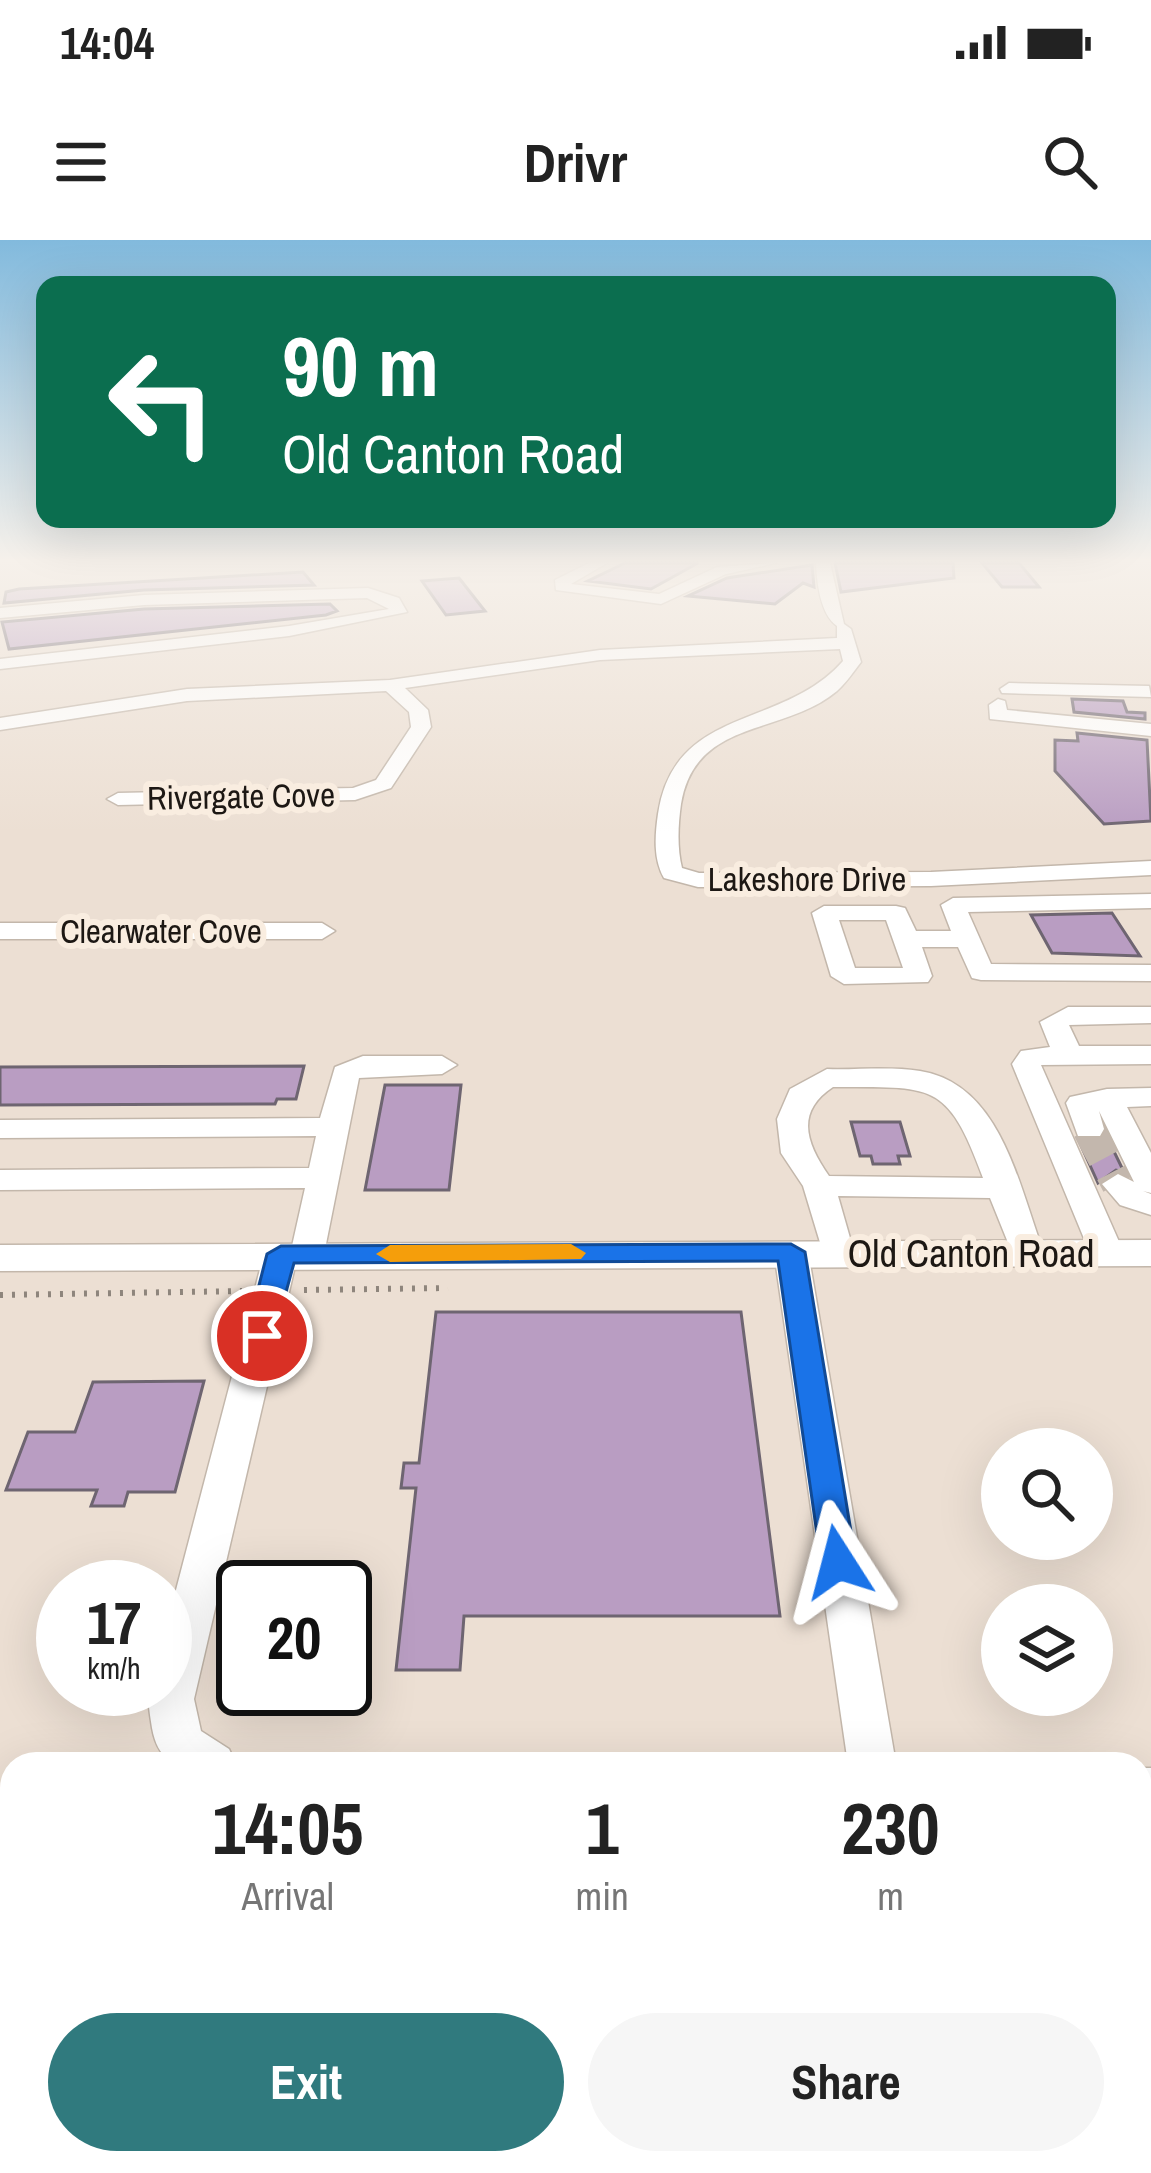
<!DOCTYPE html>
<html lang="en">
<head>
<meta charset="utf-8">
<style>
  body { margin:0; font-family:"Archivo Narrow",sans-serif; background:#f6f6f6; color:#222; height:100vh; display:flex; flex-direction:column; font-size:45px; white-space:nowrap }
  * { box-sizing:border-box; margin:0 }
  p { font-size:39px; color:#767676 }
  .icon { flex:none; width:66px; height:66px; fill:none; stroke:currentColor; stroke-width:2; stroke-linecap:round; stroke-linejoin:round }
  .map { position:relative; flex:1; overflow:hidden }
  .side { position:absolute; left:0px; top:1512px; width:1152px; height:423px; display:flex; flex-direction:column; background:#fff; border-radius:36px 36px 0 0; box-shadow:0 12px 48px #0002 }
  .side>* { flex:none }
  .guide { position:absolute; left:36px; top:36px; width:1080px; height:252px; border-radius:24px; box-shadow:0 12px 48px #0002; background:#0b6e4f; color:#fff; overflow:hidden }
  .tools { position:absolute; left:981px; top:1188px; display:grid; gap:24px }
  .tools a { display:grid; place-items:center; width:132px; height:132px; border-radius:50%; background:#fff; box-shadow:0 12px 48px #0002; font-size:60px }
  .speed { position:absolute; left:36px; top:1320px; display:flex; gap:24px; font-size:60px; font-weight:700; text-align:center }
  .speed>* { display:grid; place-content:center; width:156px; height:156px; border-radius:50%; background:#fff; box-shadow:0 12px 48px #0002; line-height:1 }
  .speed small { font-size:30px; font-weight:400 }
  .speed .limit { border:6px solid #111; border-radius:18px; background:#fff; color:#111 }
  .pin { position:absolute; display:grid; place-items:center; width:102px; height:102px; color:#fff; margin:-51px; border:6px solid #fff; border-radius:50%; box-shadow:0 3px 12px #0007 }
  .me { position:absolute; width:132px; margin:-66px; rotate:351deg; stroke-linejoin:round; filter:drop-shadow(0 0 9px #0008) }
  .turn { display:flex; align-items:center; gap:42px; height:252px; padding:0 48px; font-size:54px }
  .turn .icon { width:156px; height:156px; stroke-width:2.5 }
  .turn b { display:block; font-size:84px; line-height:102px }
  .eta { display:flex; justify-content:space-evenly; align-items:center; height:204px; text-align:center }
  .eta b { font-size:72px; font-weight:700; line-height:84px }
  .button { display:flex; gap:24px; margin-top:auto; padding:24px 48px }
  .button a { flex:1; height:138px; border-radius:72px; background:#307a7e; color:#fff; font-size:48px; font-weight:700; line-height:138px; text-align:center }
  .button a+a { background:#f6f6f6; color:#222 }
  .status { display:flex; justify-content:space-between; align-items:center; height:84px; padding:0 60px; background:#fff; direction:ltr }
  .status svg { height:33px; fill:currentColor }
  header { display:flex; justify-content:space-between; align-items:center; height:156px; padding:0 48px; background:#fff; font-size:54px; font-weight:700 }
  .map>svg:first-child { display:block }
  .building { fill:#b99dc2; stroke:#6e6571; stroke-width:3 }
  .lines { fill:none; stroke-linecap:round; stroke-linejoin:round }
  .minor-tunnel { stroke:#c3b7ad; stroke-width:33; stroke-dasharray:33 16; stroke-linecap:butt }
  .minor-casing { stroke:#c3b7ab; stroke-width:3 }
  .major-casing { stroke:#c3b7ab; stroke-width:3 }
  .path { stroke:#8e857c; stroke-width:6; stroke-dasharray:3 9; stroke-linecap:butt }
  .minor { fill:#fff; fill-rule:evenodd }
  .major { fill:#fff; fill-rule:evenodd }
  .route { fill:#1a73e8; stroke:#114b97; stroke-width:3 }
  .slow { fill:#f59e0b }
  .labels { text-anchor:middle; stroke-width:12; stroke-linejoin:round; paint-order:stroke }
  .far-street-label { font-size:33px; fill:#1d1814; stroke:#f9ede0 }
  .street-label { font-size:39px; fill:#1d1814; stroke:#f9ede0 }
</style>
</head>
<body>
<div class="status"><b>14:04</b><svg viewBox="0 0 49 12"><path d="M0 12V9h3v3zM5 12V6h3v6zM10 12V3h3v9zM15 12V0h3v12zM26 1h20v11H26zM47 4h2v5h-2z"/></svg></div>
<header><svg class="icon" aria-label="menu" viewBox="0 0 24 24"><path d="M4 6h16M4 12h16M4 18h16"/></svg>Drivr<svg class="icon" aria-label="search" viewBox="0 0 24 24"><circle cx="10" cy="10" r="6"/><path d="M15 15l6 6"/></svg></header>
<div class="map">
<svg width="1151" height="1933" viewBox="0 0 1151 1933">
  <rect width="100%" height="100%" fill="#ecdfd3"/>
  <path class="building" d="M625 323H698L651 349 588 341Z
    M835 323H953L954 338 841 352Z
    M982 323H1019L1039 347H1002Z
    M812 325 814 347 803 343 775 364 688 356 727 338Z
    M303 332 314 345 144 350 4 363 6 352 19 349Z
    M459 338 485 371 446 375 422 341Z
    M330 364 337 371 326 375 9 409 2 382 144 369Z
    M1072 459 1123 461 1127 472 1145 473V479L1074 472Z
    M1077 493 1147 500 1151 581 1104 584 1055 531V500L1078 501Z
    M1112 673 1140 716 1052 713 1031 675Z
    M304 826 296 859H277L275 864 0 865V827Z
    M385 845H461L449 950H365Z
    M851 882H900L910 916H898L900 924H873L871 916H860Z
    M1106 895 1124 932 1116 930 1098 943 1079 901H1100Z
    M436 1072H741L780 1376H464L460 1430H396L416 1248H401L404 1223H419Z
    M204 1141 175 1252H128L124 1266H91L97 1250H6L28 1192H75L93 1142Z"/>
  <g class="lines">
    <path class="minor-tunnel" d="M1089 889 1118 944"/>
    <g class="minor-casing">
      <path id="minor" d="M589 323H607L571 344 659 354 717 327 776 323 726 334 661 364 556 350 555 340Z
        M816 323H830L844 384 851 389 861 422C854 431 846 443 837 451 783 496 695 478 681 564 678 585 677 608 682 628L699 633 931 632 1151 621V635L931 646 698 647 664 638C653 619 655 595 658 574 674 465 783 490 843 421L840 409 600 420 405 448 428 470 431 487 391 548 355 560 118 565 107 559 118 553 353 548 376 540 411 487 409 472 386 451 187 461 0 490V478L187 449 390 440 600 410 837 398V386C820 374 817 343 816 323Z
        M368 348 399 358 407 372 289 396 0 429V419L289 386 389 369 367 358 144 365 0 378V368L144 355Z
        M1009 443 1149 446 1151 457 1002 453 1000 449Z
        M998 459 1005 461 1007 470 1151 484V496L990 479 989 465Z
        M1151 654V668L968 672 991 724 1151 725V741L981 740 972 738 958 707H922L932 736 928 742 844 744 831 736 812 673 824 666H896L905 668 916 691H951L941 665 953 658ZM839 680H886L903 728H855Z
        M0 683H322L335 691 322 699H0Z
        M1068 767H1151V783L1069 785 1079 806H1151V824L1041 825 1124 1013 1119 1020H1095L1090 1013 1012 824 1021 811 1050 807 1040 782Z
        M363 816H442L457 825 442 834 359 838 324 1014 319 1021 296 1022 194 1459 201 1491 229 1509 236 1524C196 1524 161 1538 152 1488 150 1474 147 1462 150 1449H165V1392L264 1014 269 1007 292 1006 305 948 0 950V930L309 928 316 896 0 898V880L320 878 335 827Z
        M827 829C857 830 890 826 920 831 1002 844 1019 948 1044 1013L1039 1020H1015L990 958 838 956 854 1012 849 1019H825L803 946 781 913 777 879 790 849ZM833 847C932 848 947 839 983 938L829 936C806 903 795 872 833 847Z
        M1151 848V866L1127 867 1151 913V953L1143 951 1151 954V975L1120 965 1102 944 1118 934 1134 942 1099 871 1104 889 1100 896H1078L1066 863 1070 857 1107 849Z
        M791 1002 803 1005 808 1012 896 1524H848L774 1012 779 1005Z
        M1140 1528H1151V1572H1140Z"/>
    </g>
    <g class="major-casing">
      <path id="major" d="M1151 1000V1026L0 1031V1005Z"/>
    </g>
    <path class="path" d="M304 1050 448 1048
      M0 1055 242 1051"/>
    <use href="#minor" class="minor"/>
    <use href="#major" class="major"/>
  </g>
  <linearGradient id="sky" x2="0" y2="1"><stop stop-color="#82badd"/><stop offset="0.54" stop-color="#f6f1eb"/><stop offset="1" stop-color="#f6f1eb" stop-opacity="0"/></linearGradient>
  <rect width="1151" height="593" fill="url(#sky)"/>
  <path class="route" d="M791 1004 805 1012 856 1322 851 1332 838 1336 826 1332 821 1322 778 1021 294 1023 272 1103H251L246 1096 267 1014 281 1006Z"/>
  <path class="slow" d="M571 1004 586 1013 581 1019 390 1022 376 1014 390 1005Z"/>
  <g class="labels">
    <g class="far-street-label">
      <text transform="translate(241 556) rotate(-1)" y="12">Rivergate Cove</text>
      <text x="807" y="651">Lakeshore Drive</text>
      <text x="161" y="703">Clearwater Cove</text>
    </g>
    <g class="street-label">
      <text x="971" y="1027">Old Canton Road</text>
    </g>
  </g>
</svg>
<div class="tools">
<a><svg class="icon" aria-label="search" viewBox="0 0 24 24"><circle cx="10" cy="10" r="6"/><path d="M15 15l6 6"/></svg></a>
<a><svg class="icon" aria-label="layers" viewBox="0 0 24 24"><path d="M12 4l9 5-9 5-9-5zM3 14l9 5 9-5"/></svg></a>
</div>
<div class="speed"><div>17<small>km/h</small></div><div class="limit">20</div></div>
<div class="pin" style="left:262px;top:1096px;background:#d93025"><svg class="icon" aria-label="arrive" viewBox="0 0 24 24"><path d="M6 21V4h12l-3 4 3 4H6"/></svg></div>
<svg class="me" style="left:838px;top:1322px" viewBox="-20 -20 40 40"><path d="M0-17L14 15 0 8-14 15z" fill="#1a73e8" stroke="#fff" stroke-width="4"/></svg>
<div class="guide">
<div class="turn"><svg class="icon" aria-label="left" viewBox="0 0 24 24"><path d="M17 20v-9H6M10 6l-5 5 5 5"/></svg><div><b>90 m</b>Old Canton Road</div></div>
</div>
<section class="side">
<div class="eta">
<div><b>14:05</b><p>Arrival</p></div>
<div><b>1</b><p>min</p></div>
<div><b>230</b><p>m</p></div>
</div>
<div class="button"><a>Exit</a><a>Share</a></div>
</section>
</div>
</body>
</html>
